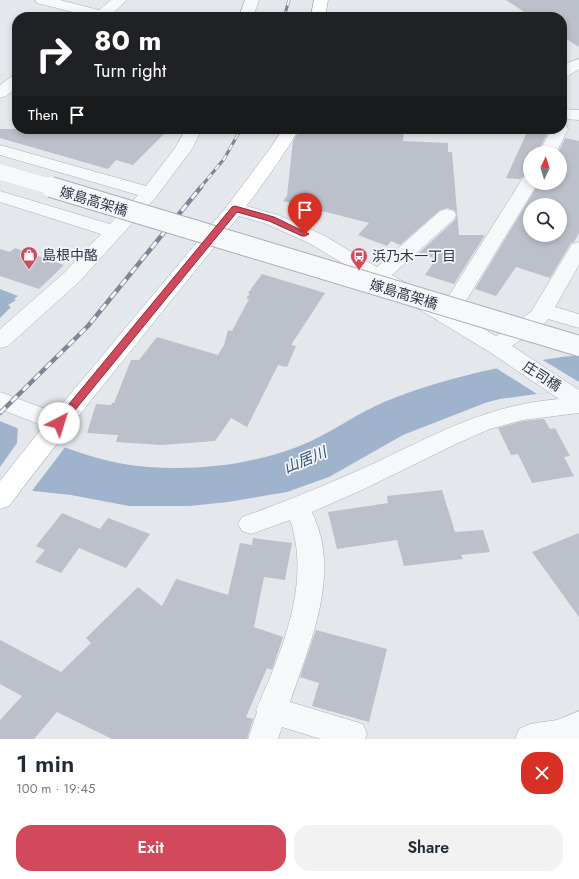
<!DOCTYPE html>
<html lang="en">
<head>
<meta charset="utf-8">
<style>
  body { margin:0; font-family:Jost,"Noto Sans JP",sans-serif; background:#f2f2f3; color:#1f2937; height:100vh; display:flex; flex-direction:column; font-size:15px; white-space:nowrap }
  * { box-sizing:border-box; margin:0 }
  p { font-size:13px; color:#747a83 }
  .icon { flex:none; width:22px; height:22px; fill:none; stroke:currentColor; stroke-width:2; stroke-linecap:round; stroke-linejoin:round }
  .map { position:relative; height:739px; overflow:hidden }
  .details { display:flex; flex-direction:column; background:#fff; flex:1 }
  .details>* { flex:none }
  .top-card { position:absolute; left:12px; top:12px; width:555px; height:122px; border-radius:16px; box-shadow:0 2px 6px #0003; background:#202124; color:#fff; overflow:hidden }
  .needle { width:26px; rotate:4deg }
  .tools { position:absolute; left:523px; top:146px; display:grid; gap:8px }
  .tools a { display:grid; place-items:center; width:44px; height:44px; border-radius:50%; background:#fff; box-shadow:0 2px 6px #0003; font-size:20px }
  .pin { position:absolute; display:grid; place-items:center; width:34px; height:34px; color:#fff; margin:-41px -17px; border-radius:50% 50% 50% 0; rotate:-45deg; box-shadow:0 0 4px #0007 }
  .pin .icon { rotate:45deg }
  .me { position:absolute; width:44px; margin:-22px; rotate:40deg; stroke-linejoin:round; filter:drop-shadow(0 0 3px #0008) }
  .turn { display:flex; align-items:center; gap:14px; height:84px; padding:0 16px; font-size:18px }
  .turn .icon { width:52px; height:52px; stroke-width:2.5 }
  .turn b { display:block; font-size:28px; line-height:34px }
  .then { display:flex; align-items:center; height:38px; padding:0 16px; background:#0003; gap:8px; font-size:15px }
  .round { display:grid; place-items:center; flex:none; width:42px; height:42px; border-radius:16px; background:#f2f2f3 }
  .overview { display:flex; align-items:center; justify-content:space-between; height:68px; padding:0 16px }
  h1 { font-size:24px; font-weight:600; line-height:30px }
  .button { display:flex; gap:8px; margin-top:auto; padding:8px 16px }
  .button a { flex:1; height:46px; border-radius:16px; background:#d1495b; color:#fff; font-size:16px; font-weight:600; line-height:46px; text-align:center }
  .button a+a { background:#f2f2f3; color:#1f2937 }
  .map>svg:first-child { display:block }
  .water { fill:#9fb4cc }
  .pier { fill:#e4e7ec }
  .building { fill:#bbc0ca; fill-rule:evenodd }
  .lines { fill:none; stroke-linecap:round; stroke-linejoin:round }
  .minor-casing { stroke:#a9aeb7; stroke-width:1 }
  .major-casing { stroke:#a3abb8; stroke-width:1 }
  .minor { fill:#f7f8fa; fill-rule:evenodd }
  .major { fill:#fff; fill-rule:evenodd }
  .rail-far1-casing { stroke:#7d8696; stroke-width:3 }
  .rail-casing { stroke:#7d8696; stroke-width:4.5 }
  .rail-far1 { stroke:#f4f6f9; stroke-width:2; stroke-dasharray:6; stroke-linecap:butt }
  .rail { stroke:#f4f6f9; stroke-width:3; stroke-dasharray:8; stroke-linecap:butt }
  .minor-bridge-far1-casing { stroke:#a9aeb7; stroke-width:16; stroke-linecap:butt }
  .minor-bridge-casing { stroke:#a9aeb7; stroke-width:22; stroke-linecap:butt }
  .minor-bridge-far1 { stroke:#f7f8fa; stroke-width:16 }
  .minor-bridge { stroke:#f7f8fa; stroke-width:20 }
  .route { fill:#d1495b; stroke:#882f3b }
  .labels { text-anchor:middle; stroke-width:3.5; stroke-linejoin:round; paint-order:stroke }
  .street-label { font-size:14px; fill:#2b3445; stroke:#f4f6f9 }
  .poi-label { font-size:14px; fill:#2b3445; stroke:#f4f6f9; text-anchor:start }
  .water-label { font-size:15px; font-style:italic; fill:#34527a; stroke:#f4f6f9 }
</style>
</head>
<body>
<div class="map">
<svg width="579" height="739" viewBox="0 0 579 739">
  <rect width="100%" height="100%" fill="#e4e7ec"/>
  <path class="water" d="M0 289 18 296 14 299 16 300 8 305 11 307 0 318Z
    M579 355V388L500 399 485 403 403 435 329 477 287 492 228 502 189 506H129L71 495 34 491 0 479V421C48 441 95 463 148 467 201 471 259 464 309 442 335 430 358 413 384 402 443 378 515 362 579 355Z"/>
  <path class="pier" d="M541 359 579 382V388L537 394 496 368Z
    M18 426 66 446 31 492 0 481V467L17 443Z"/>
  <path class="building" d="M506 0H579V47L562 36V17H532Z
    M0 129H169L133 165 116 160 108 169 0 138Z
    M300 129H404L403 141 448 143V152H452L459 235H485L454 284 425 275 436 259 419 253 455 220 457 214 454 210 447 208 440 210 400 245 391 241 387 246 358 235 369 223 283 201 287 196 293 141Z
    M528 130 547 134 537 153H530V175L524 176 520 179 506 178Z
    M565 138 579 141V233L574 242 571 243 550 278 516 267 496 296 475 289 539 183H560V153H558ZM530 205H560V235H530Z
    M15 248 64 265 39 289 0 276V249L10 252Z
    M262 274 325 293 291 345 296 346 287 367 278 365 247 427 231 418 215 441 162 445 116 442 118 435 87 433 96 404 111 405 112 403H114L131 360H139L157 337 218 355 224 345 228 330 232 331 249 299 246 298 250 294 248 293Z
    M544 419 550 429 555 428 570 456 564 457 574 476 532 483 518 454 511 455 498 428 523 421Z
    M442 490 455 532 483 530 490 552 461 555 463 559 404 566 397 540 337 549 328 512 388 503 387 496Z
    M62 513 100 529 108 518 150 534 126 568 79 548 61 573 35 562 45 550 36 546Z
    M579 533V617L532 552Z
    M253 538 292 543 285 580 264 577 254 627 283 637 272 670 267 668 246 717 253 719 247 739H112L57 712 34 739H0V720L22 696 0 684V640L61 672 91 643 86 638 138 587 162 606 176 579 228 595 240 543 252 545Z
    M316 630 387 649 369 722 312 706 319 683 300 677Z"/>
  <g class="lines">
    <g class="minor-casing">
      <path id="minor" d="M35 0H60L99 10 111 0H127L113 13 117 14 119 17H92L37 3Z
        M245 0H259L253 17H239Z
        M579 59V69L568 76 562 78V66L570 62Z
        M17 75V88L6 96 0 98V85L11 77Z
        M562 109 579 110V120L562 119Z
        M562 124 566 125 568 129 556 153H538L552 129H562Z
        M186 129H202L192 149 156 197 79 282 8 346 0 348V329L65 272 101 234 0 202V191L110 224 138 195 0 155V145L146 186 175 148Z
        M530 176V183H538L458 314 496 336 531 312 572 244 579 242V265L555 307 579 314V328L548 319 546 322 512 346 579 390V413L523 420 490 429 458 443 362 490 312 512C317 524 322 537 323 550 330 599 306 655 290 702L363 724 367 734 365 739H321L282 727 278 739H248L257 712 256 710C281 653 312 583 290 520L251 534 242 531 238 524 242 517C288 501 333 482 377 462 440 432 488 405 559 399L488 351 309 243 264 223 228 213 226 209 228 205 235 203 278 215 323 235 377 267 440 211 447 209 454 211 456 215 454 219 392 275 443 305 521 181 524 177Z
        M0 392 67 417 71 423 67 429 59 432 0 409Z
        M579 711V739H515L519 729 530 724 557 720Z"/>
    </g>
    <g class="major-casing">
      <path id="major" d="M314 0H328L325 17H311Z
        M283 129H299C265 187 220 239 178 292 121 363 64 433 9 506L0 509V481L42 428 228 205 269 150Z"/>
    </g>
    <use href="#minor" class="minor"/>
    <use href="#major" class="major"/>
    <g class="rail-far1-casing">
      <path id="rail-far1" d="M284 17 289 0
        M200 188 224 159 241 129"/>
    </g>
    <g class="rail-casing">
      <path id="rail" d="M0 413 88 326 201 187"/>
    </g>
    <use href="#rail-far1" class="rail-far1"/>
    <use href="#rail" class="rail"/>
    <g class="minor-bridge-far1-casing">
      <path id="minor-bridge-far1" d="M0 172 55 188"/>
    </g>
    <g class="minor-bridge-casing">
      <path id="minor-bridge" d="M51 187 579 346"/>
    </g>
    <use href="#minor-bridge-far1" class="minor-bridge-far1"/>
    <use href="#minor-bridge" class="minor-bridge"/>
  </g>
  <path class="route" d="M235 206 274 217 309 234 305 236H302L269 221 237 212 62 426H55L54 423 55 421 232 207Z"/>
  <defs>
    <g id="shop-pin" transform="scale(0.9)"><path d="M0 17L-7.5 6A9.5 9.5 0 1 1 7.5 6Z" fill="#d1495b" stroke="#f4f6f9"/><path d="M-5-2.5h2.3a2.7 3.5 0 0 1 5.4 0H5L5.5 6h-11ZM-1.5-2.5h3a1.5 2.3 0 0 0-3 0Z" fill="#fff"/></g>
    <g id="bus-pin" transform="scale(0.9)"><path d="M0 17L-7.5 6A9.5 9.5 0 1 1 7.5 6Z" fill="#d1495b" stroke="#f4f6f9"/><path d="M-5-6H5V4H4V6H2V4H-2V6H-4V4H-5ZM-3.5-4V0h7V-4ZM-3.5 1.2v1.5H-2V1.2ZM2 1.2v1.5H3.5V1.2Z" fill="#fff"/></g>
  </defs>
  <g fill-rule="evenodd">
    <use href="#shop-pin" x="29" y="255"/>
    <use href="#bus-pin" x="359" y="256"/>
  </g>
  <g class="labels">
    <g class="street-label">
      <text transform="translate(94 201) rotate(17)" y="5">嫁島高架橋</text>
      <text transform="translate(404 294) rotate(17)" y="5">嫁島高架橋</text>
      <text transform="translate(542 376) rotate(33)" y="5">庄司橋</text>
    </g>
    <g class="poi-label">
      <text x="42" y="260">島根中酪</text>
      <text x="372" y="261">浜乃木一丁目</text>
    </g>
    <g class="water-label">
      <text transform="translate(305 460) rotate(-23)" y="5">山居川</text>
    </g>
  </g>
</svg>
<div class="tools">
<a><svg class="needle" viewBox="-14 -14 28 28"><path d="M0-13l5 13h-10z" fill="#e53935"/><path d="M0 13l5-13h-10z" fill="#747a83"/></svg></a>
<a><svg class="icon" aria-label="search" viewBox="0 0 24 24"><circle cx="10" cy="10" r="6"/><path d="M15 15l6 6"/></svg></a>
</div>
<div class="pin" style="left:305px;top:234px;background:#d93025"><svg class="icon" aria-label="arrive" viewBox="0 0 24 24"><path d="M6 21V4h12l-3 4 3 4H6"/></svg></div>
<svg class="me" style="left:59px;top:423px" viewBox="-20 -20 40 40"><circle r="19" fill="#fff"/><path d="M0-13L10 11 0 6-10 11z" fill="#d1495b"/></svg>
<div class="top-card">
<div class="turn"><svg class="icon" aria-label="right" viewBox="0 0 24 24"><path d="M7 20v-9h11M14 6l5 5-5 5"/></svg><div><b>80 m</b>Turn right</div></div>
<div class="then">Then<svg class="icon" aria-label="arrive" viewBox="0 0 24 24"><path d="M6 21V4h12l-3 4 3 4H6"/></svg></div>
</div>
</div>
<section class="details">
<div class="overview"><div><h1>1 min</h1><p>100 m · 19:45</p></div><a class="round" style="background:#d93025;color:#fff"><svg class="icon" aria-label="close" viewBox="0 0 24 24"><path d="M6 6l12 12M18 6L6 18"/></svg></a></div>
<div class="button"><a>Exit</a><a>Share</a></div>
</section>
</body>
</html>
